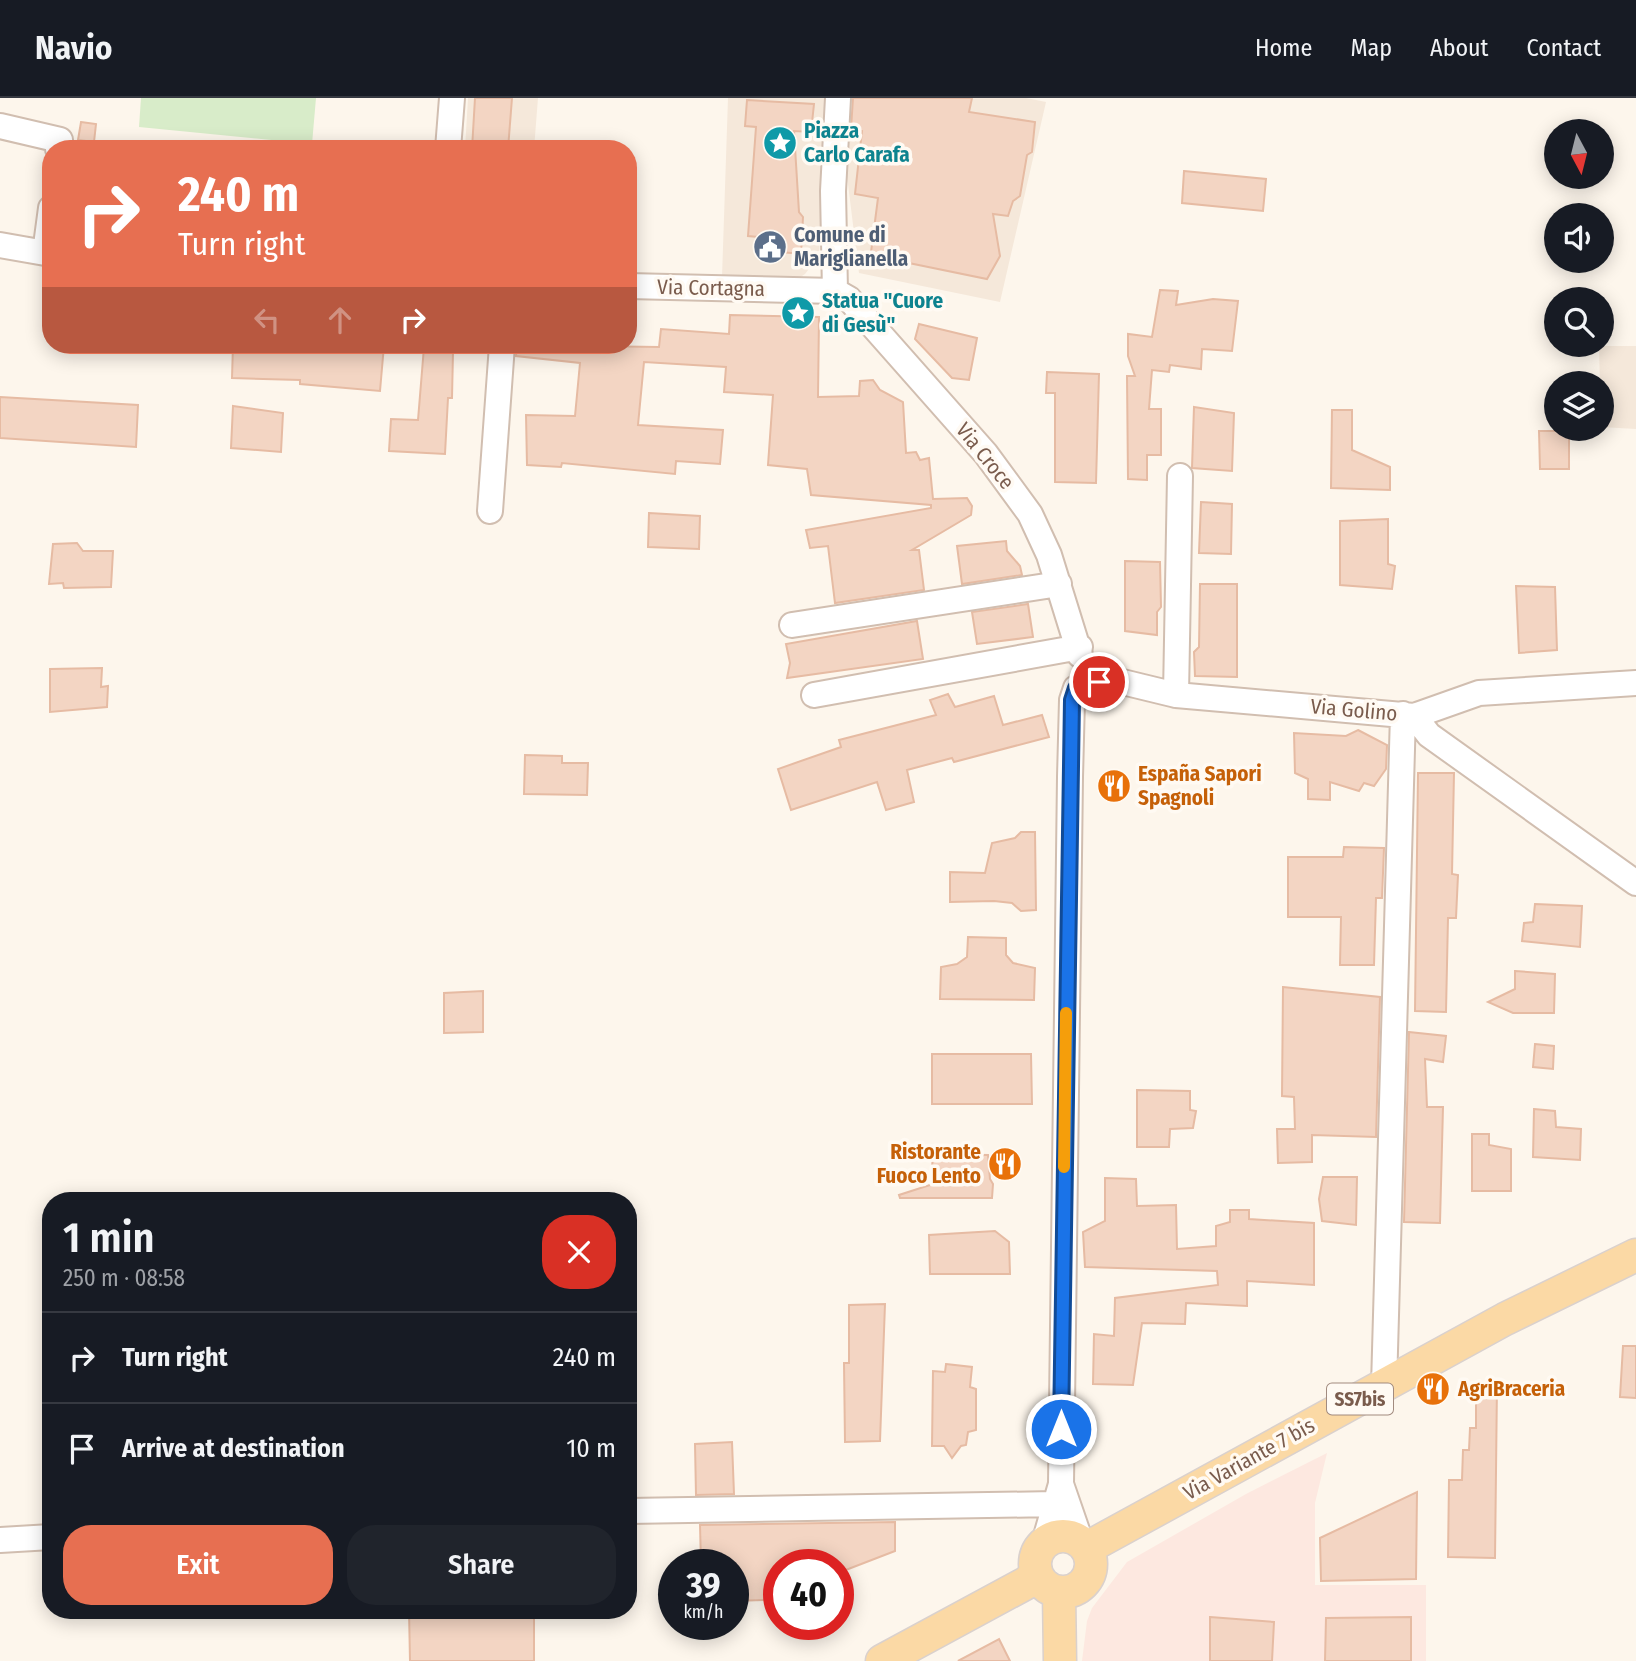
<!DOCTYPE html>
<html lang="en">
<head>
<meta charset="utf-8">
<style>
  body { margin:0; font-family:"Fira Sans Condensed",sans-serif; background:#20242c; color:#f1f3f6; height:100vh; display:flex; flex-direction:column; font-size:26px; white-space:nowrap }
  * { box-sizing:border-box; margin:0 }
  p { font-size:23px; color:#9ea1a6 }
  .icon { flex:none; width:38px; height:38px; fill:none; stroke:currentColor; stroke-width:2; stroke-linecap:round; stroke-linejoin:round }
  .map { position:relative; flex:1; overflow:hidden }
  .panel { position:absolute; left:42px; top:1094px; width:595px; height:427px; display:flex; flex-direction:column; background:#171b24; border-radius:28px; box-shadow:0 4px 18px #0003 }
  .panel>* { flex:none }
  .guide { position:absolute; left:42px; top:42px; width:595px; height:214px; border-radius:28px; box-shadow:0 4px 18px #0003; background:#e76f51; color:#fff; overflow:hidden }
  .needle { width:46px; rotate:173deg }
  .fabs { position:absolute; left:1544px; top:21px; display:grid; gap:14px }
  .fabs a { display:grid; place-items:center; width:70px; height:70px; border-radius:50%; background:#171b24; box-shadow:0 4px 18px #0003; font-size:35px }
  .speed { position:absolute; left:658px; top:1451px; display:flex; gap:14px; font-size:35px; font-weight:700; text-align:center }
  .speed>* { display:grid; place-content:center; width:91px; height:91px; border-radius:50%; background:#171b24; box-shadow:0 4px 18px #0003; line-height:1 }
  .speed small { font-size:18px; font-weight:400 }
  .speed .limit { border:10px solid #d22; background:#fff; color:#111 }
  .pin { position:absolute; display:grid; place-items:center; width:60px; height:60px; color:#fff; margin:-30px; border:4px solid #fff; border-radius:50%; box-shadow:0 2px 7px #0007 }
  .me { position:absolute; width:77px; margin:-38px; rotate:0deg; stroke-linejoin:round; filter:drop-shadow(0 0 5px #0008) }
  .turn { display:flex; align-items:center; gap:24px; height:147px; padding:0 21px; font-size:32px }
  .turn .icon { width:91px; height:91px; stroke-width:2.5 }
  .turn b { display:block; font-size:49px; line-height:60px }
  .lanes { display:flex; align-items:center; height:66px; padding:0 21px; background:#0003; justify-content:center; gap:35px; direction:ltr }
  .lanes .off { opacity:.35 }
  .round { display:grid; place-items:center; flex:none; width:74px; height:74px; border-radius:28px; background:#20242c }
  .headline { display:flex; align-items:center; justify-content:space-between; height:119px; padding:0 21px }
  h1 { font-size:42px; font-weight:600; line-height:52px }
  .cta { display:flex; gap:14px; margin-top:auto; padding:14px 21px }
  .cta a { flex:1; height:80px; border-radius:28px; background:#e76f51; color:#fff; font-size:28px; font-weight:600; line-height:80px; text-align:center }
  .cta a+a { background:#20242c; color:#f1f3f6 }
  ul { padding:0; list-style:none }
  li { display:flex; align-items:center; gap:21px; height:91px; padding:0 21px; border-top:2px solid #363941 }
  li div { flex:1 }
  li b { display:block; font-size:26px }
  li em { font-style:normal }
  header { display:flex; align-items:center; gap:42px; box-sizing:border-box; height:98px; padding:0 35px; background:#171b24; border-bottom:2px solid #363941 }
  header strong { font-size:33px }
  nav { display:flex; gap:38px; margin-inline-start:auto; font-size:24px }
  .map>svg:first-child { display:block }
  .residential { fill:#f5e8da }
  .commercial { fill:#fde8e0 }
  .green { fill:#d8ecc9 }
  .building { fill:#f3d5c3; stroke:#e6bba3; stroke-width:2 }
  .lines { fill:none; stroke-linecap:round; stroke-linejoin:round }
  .minor-casing { stroke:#d1beb0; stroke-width:28 }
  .major-casing { stroke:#dad1cd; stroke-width:35 }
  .minor { stroke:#fff; stroke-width:24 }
  .major { stroke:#fbd9a5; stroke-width:32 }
  .route-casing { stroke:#114b97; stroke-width:18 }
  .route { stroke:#1a73e8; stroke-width:12 }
  .slow { stroke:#f59e0b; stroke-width:12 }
  .labels { text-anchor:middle; stroke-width:7; stroke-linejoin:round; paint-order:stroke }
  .shield { fill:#fffaf3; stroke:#a28b7f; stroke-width:2 }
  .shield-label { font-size:19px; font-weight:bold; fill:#7a5c4d }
  .culture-label { font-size:21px; font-weight:bold; fill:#0d838f; stroke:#fffaf3; text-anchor:start }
  .service-label { font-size:21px; font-weight:bold; fill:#4e5e75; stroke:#fffaf3; text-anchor:start }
  .street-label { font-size:21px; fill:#7a5c4d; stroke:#fffaf3 }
  .food-label { font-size:21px; font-weight:bold; fill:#c56008; stroke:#fffaf3; text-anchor:start }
</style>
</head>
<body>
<header>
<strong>Navio</strong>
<nav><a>Home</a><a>Map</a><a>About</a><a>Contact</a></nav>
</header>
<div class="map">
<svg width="1636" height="1563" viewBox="0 0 1636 1563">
  <rect width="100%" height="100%" fill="#fdf6ec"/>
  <path class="residential" d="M468 0H538L534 51H465Z
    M728 0H827L819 158 805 176 794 183 722 179Z
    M845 0H1026L1046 4 1000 204 859 175 845 62Z
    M1599 248H1636V331L1601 329Z"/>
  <path class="commercial" d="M1327 1355 1315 1405V1487H1426V1563H1082L1087 1523 1092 1510 1127 1464 1246 1396Z"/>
  <path class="green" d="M141 0H316L312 46 139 29Z"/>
  <path class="building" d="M475 0H512L508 51H472Z
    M853 0H972L969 14 1035 24 1032 54 1027 57 1020 98 1013 103 1008 118 993 116 1000 158 987 181 899 163 871 154 878 100 855 96 862 33 851 31Z
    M747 2 814 6 811 34 794 33 799 114 803 119 801 156 781 154 780 141 748 138 756 29 745 28Z
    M81 24 96 26 94 44 78 42Z
    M1184 73 1266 81 1263 113 1182 105Z
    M1160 192 1178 193 1176 207 1213 201 1238 203 1232 253 1202 251 1201 271 1170 267 1169 274 1152 272 1149 311H1161V357H1147V382L1128 381 1127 278H1135L1128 258V236L1152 239Z
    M730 217 819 219 818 299 859 298 860 283 873 282 880 292 903 304 906 355 916 354 920 362 929 360 933 401 967 400 972 408 971 417 912 452H919L924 492 835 505 828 448 810 450 806 432 931 410V407L811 397 807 371 768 367 773 297 724 294 726 269 644 264 638 327 723 332 720 366 676 363 675 376 562 365 561 369 527 367 526 317 575 318 580 265 516 258 517 247 659 249 661 231 729 236Z
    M919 226 977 240 969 282 952 280 915 241Z
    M233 247H384L380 293 300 286V282L232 280Z
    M424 249 453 254 452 300H448L445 356 389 353 391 321 418 322Z
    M1047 274 1099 276 1096 385 1055 384V295H1046Z
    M0 299 138 307 136 349 0 340Z
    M233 308 283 315 281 354 231 350Z
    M1194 309 1234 315 1232 373 1192 370Z
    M1332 312H1352V352L1390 369V392L1331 390Z
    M1539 333H1569V371H1540Z
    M1201 404 1232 406 1231 456 1199 455Z
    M649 415 700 418 699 451 648 449Z
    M1388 421V466L1395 468 1392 491 1340 487V423Z
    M1006 443 1007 453 1020 468 1022 477 962 486 957 448Z
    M77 445 83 453H113L111 489 64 490 63 485 49 486 53 446Z
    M1125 463 1160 464 1161 509 1157 514V537L1125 533Z
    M1200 486H1237V579L1195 578 1194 554 1199 549Z
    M1516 488 1555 489 1557 552 1519 555Z
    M1028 506 1033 539 977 546 972 514Z
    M917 523 923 561 787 580 790 565 786 546Z
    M102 570 101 589 108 588 107 609 50 614V571Z
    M948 596 955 609 994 598 1003 627 1042 617 1049 639 954 664 952 660 907 672 914 704 886 712 877 684 791 712 778 671 841 649 839 642 936 617 930 602Z
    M1358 632 1387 647 1386 671 1374 688 1364 685 1359 693 1330 684V702L1308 701V681L1295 675 1294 635 1346 638Z
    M525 657 562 658V665H588L587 697 524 696Z
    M1418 675H1454L1452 776 1458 777 1456 820H1448L1446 914 1415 913Z
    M1021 734H1035L1036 812 1021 813 1012 805 994 803 950 804V774L985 775 992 745 1015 740Z
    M1344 749 1384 750 1382 800H1376L1374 867H1340L1341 819H1288V759H1343Z
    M1535 806 1582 808 1580 849 1522 843 1524 825 1533 824Z
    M968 839 1006 840V857L1013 865 1035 870 1034 902 940 901 941 869 957 866 967 859Z
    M1515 873 1555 876 1554 915H1513L1488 904 1515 891Z
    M1283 889 1380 899 1376 1039 1312 1037V1064L1278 1065 1277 1031H1295L1294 999 1282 998Z
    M483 893V934L444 935V895Z
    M1409 934 1446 938 1443 964 1425 961 1427 1009H1443L1440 1125 1404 1124Z
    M1535 946 1554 948 1553 971 1533 969Z
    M932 956H1031L1032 1006H932Z
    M1137 992 1190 993V1012L1196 1013 1193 1030 1170 1031 1169 1049H1137Z
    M1534 1011 1555 1013 1556 1029 1581 1031 1580 1062 1533 1059Z
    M1472 1036H1489V1047L1511 1051V1093H1472Z
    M932 1056 988 1057 990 1081 993 1086 992 1100H900L899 1097 933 1086Z
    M1323 1079H1357L1356 1127 1322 1123 1319 1101Z
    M1105 1080 1136 1081 1137 1108 1176 1107 1177 1151 1216 1148V1128L1230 1124V1112H1249V1121L1314 1125V1187L1247 1183V1208L1186 1205 1185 1226 1142 1225 1133 1287 1093 1286 1094 1236 1114 1238 1115 1200 1218 1187 1217 1173 1085 1169 1083 1134 1105 1123Z
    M995 1133 1009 1144 1010 1176H930L929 1137Z
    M885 1206 880 1343 845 1344 844 1265H849V1207Z
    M1623 1248H1636V1300L1620 1299Z
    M946 1266 972 1269 970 1289 976 1291V1332L968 1334 966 1347 961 1348 952 1360 944 1348H932L933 1273 945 1274Z
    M1476 1285 1497 1286 1495 1460 1448 1459 1449 1382H1462L1463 1352H1469L1470 1330H1476Z
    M732 1344 734 1396 696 1397 695 1346Z
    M1417 1394 1416 1481 1321 1483 1320 1440Z
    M895 1424V1453L838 1475V1466H779V1498L768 1502 733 1503V1466H701L700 1427Z
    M409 1512H534V1563H410Z
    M1210 1519 1274 1524 1272 1563H1210Z
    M1411 1519V1563H1325L1326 1520Z
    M999 1541 1010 1563H958Z"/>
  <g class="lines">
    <g class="minor-casing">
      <path id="minor" d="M0 28 60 42 58 51
        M448 51 452 0
        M0 147 51 156
        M45 155 51 110
        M628 188 835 193 849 201 986 356 1030 416 1049 457 1080 557
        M835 193 833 93 838 0
        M490 413 502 247
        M792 527 1059 486
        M1102 579 1176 597 1414 618 1429 637 1636 785
        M814 597 1080 549
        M1176 597 1180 378
        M1414 618 1479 595 1636 585
        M1384 1288 1403 616
        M1061 1386 1081 1444
        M628 1413 1055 1406
        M0 1442 51 1439
        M1044 1445 1061 1386 1070 679 1072 602 1076 590"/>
    </g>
    <g class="major-casing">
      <path id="major" d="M1035 1466a28 28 0 1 1 56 0a28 28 0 1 1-56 0Z
        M1087 1450 1505 1221 1636 1157
        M1059 1494 1060 1563
        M882 1563 1028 1484 1036 1475"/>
    </g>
    <use href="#minor" class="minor"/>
    <use href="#major" class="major"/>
  </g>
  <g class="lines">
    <g class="route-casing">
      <path id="route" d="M1061 1331 1072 602 1076 590 1089 592 1099 584"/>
    </g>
    <use href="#route" class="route"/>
    <path class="slow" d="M1064 1069 1066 915"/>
  </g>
  <defs>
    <g id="sight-disc" transform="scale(1.75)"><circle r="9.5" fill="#0f9aa8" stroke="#fffaf3"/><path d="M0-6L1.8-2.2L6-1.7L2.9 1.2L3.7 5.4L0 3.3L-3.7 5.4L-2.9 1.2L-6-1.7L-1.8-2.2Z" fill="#fff"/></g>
    <g id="civic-disc" transform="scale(1.75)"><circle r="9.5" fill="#5c6f8a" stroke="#fffaf3"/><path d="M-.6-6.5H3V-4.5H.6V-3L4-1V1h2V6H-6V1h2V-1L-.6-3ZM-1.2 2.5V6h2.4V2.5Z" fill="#fff"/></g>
    <g id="restaurant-disc" transform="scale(1.75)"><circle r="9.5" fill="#e8710a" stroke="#fffaf3"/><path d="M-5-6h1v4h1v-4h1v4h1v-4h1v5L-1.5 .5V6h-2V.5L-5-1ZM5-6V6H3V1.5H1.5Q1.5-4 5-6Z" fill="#fff"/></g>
  </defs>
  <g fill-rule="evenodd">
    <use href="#sight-disc" x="780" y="45"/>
    <use href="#civic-disc" x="770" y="149"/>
    <use href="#sight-disc" x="798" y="215"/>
    <use href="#restaurant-disc" x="1114" y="688"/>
    <use href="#restaurant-disc" x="1005" y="1066"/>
    <use href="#restaurant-disc" x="1433" y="1291"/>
  </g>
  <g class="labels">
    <rect class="shield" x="1327" y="1285.5" width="66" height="31" rx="5"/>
    <g class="shield-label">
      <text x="1360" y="1308">SS7bis</text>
    </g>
    <g class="culture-label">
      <text x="804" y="40">Piazza<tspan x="804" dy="24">Carlo Carafa</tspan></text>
      <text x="822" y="210">Statua "Cuore<tspan x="822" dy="24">di Gesù"</tspan></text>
    </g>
    <g class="service-label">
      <text x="794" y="144">Comune di<tspan x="794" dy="24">Mariglianella</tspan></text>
    </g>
    <g class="street-label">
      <text transform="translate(711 190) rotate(1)" y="7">Via Cortagna</text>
      <text transform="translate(985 358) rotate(51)" y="7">Via Croce</text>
      <text transform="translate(1354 612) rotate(5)" y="7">Via Golino</text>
      <text transform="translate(1249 1361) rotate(-29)" y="7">Via Variante 7 bis</text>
    </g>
    <g class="food-label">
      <text x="1138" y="683">España Sapori<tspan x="1138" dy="24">Spagnoli</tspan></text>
      <text x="981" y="1061" text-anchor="end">Ristorante<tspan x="981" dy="24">Fuoco Lento</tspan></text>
      <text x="1458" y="1298">AgriBraceria</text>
    </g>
  </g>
</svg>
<div class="fabs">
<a><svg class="needle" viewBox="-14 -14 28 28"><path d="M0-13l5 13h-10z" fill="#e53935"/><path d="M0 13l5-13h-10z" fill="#9ea1a6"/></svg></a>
<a><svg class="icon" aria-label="sound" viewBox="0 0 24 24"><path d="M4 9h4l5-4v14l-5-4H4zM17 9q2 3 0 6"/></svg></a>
<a><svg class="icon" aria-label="search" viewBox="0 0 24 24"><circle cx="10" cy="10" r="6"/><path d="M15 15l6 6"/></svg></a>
<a><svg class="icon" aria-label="layers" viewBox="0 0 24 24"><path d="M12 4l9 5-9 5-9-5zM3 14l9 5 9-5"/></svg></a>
</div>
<div class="speed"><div>39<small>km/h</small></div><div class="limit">40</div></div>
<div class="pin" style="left:1099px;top:584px;background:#d93025"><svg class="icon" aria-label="arrive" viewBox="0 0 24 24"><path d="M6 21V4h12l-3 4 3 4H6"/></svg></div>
<svg class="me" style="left:1061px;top:1331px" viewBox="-20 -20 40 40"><circle r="17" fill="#1a73e8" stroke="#fff" stroke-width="3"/><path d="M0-11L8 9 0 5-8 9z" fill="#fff"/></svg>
<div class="guide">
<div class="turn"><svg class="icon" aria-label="right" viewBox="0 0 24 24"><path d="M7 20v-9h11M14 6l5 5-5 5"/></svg><div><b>240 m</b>Turn right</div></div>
<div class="lanes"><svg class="icon off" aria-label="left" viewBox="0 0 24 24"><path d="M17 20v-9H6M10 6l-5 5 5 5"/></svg><svg class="icon off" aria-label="ahead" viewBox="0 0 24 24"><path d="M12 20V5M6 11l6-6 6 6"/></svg><svg class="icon" aria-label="right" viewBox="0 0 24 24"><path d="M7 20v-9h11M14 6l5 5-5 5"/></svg></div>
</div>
<section class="panel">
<div class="headline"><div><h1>1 min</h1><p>250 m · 08:58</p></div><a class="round" style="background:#d93025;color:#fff"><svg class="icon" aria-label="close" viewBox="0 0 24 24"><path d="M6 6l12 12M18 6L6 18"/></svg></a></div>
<ul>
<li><svg class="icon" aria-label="right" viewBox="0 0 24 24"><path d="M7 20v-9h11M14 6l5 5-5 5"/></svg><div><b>Turn right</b></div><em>240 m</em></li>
<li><svg class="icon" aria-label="arrive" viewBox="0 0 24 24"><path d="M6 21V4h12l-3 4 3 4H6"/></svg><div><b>Arrive at destination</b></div><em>10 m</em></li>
</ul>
<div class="cta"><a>Exit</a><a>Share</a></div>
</section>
</div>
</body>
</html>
